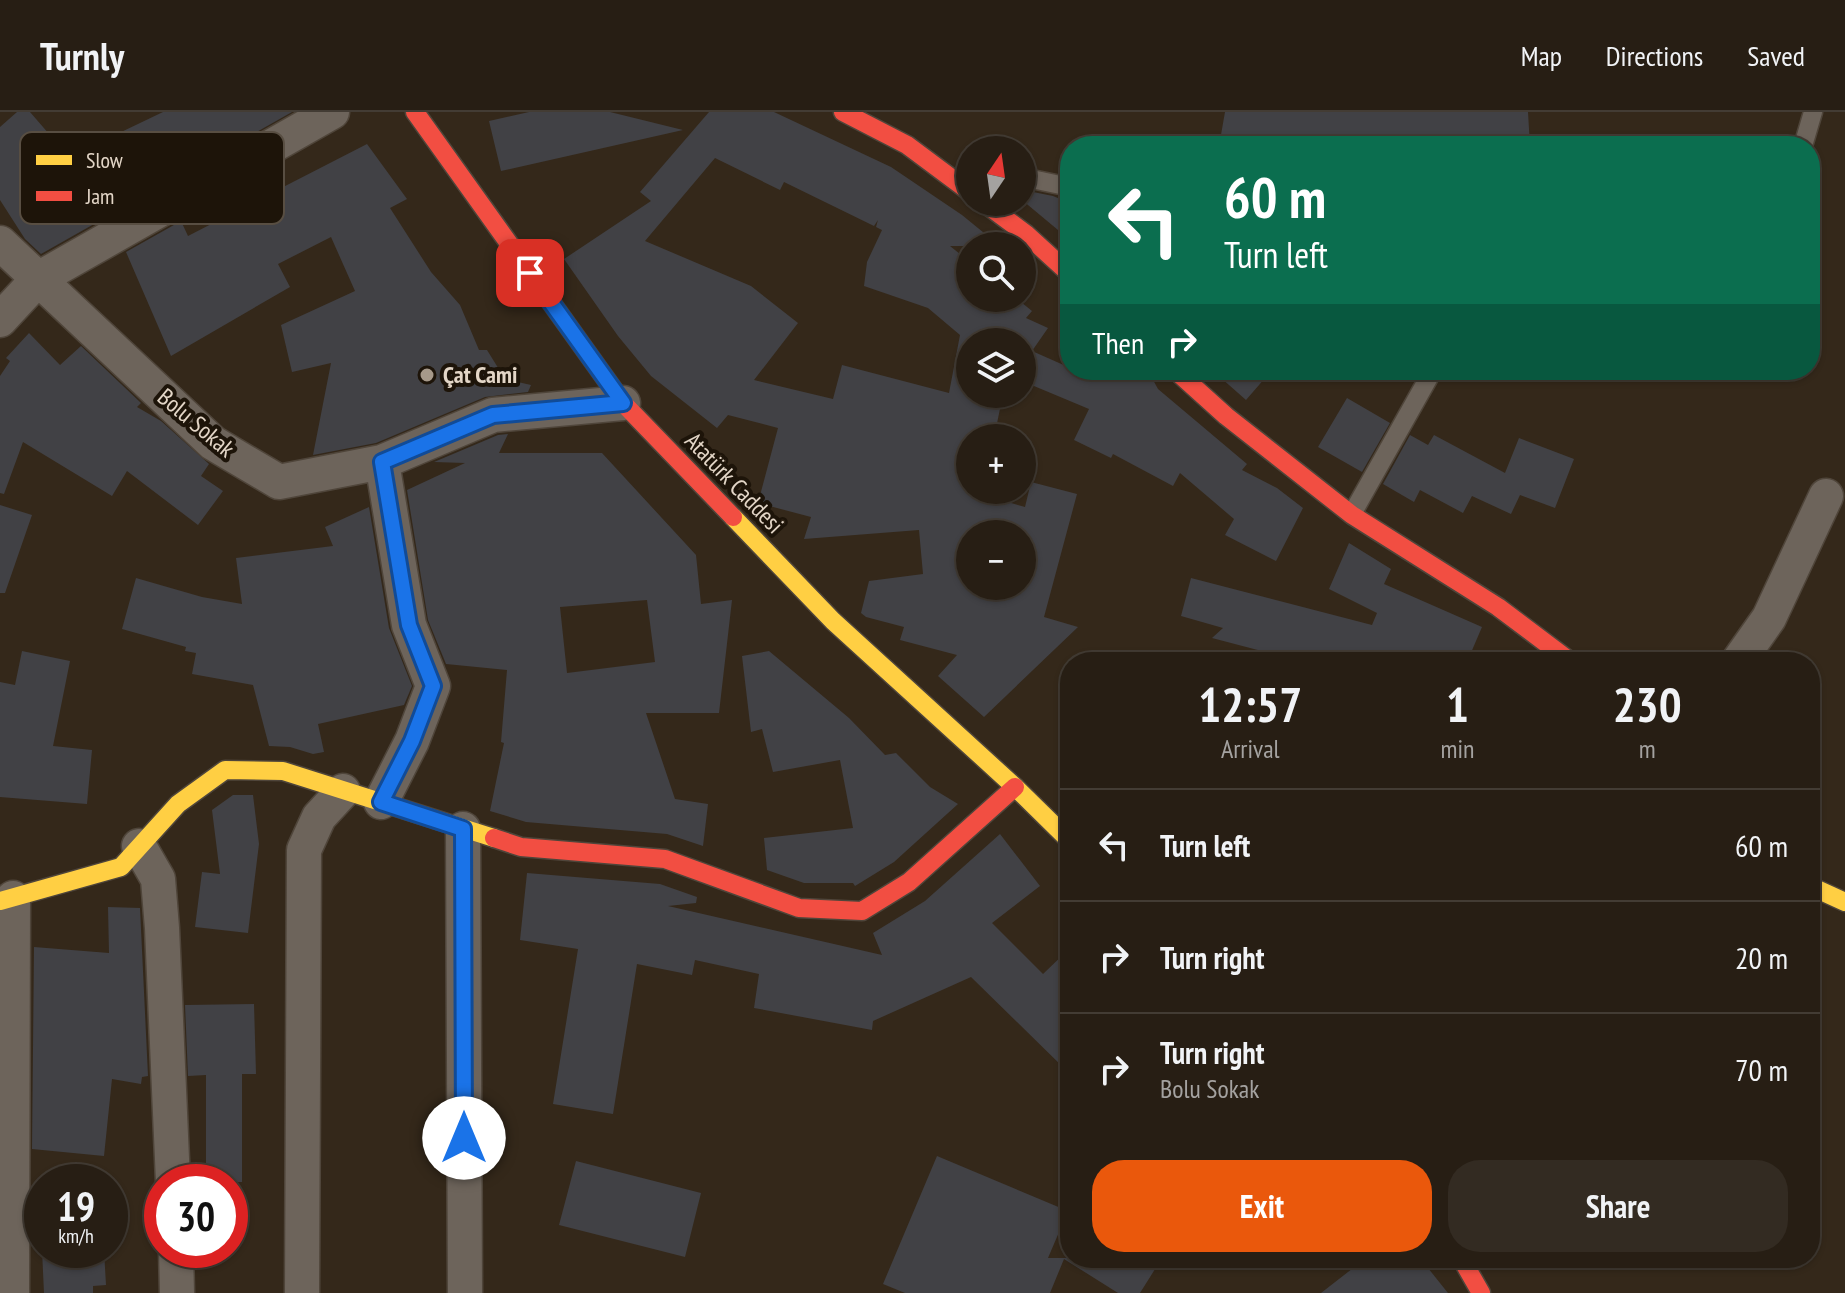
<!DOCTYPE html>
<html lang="en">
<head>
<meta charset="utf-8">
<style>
  body { margin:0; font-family:"PT Sans Narrow",sans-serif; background:#332b22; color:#f1f3f6; height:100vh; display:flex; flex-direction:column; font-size:30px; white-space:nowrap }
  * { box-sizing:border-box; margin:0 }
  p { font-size:26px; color:#a4a2a0 }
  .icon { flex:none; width:44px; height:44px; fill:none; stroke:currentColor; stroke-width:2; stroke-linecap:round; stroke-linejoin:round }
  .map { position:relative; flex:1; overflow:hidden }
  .sheet { position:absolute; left:1060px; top:540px; width:760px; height:616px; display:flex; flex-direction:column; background:#271e14; border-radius:32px; box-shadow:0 2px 6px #0004,0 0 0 2px #433c34 }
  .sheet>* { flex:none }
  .hud { position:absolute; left:1060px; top:24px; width:760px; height:244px; border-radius:32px; box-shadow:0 2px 6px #0004,0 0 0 2px #433c34; background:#0b6e4f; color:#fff; overflow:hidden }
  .needle { width:52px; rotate:13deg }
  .buttons { position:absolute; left:956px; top:24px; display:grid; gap:16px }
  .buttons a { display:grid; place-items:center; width:80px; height:80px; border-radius:50%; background:#271e14; box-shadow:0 2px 6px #0004,0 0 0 2px #433c34; font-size:40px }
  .speed { position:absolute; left:24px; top:1052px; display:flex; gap:16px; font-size:40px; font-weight:700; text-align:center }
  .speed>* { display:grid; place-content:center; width:104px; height:104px; border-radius:50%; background:#271e14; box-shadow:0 2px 6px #0004,0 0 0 2px #433c34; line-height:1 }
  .speed small { font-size:20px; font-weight:400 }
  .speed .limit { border:12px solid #d22; background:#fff; color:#111 }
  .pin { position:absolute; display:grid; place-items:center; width:68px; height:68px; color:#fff; margin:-34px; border-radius:16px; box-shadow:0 4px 12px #0006 }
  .me { position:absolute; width:88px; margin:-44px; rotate:0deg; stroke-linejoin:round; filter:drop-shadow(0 0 6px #0008) }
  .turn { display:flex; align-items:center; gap:28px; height:168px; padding:0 32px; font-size:36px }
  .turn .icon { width:104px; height:104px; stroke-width:2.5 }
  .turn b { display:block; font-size:56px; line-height:68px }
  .then { display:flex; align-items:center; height:76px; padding:0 32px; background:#0003; gap:16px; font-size:30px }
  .eta { display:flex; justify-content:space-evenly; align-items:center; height:136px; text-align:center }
  .eta b { font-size:48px; font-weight:700; line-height:56px }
  .primary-button { display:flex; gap:16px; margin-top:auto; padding:16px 32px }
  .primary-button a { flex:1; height:92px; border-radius:32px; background:#ea580c; color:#fff; font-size:32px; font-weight:700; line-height:92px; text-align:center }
  .primary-button a+a { background:#332b22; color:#f1f3f6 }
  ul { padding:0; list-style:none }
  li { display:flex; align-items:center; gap:24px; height:112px; padding:0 32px; border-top:2px solid #433c34 }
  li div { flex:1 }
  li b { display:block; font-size:30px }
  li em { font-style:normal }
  header { display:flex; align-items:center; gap:48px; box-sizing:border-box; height:112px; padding:0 40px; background:#271e14; border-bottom:2px solid #433c34 }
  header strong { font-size:38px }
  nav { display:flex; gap:44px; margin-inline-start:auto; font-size:28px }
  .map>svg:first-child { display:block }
  .building { fill:#414145; fill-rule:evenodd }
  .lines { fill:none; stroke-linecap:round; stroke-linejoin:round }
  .lane-casing { stroke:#4f453a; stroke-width:21 }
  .street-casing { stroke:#4f453a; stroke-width:37 }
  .slow-casing { stroke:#4f453a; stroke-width:21 }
  .jam-casing { stroke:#4f453a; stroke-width:21 }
  .lane { stroke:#6d645b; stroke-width:18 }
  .street { stroke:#6d645b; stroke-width:34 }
  .slow { stroke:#ffcf43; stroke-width:18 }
  .jam { stroke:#f24e42; stroke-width:18 }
  .route-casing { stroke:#114b97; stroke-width:20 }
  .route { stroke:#1a73e8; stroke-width:14 }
  .poi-dot { fill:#a6998a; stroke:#1d1409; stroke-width:3 }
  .labels { text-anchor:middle; stroke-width:8; stroke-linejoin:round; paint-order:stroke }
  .poi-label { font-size:24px; font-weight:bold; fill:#e3d6c7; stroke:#1d1409; text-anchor:start }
  .street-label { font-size:24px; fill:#e3d6c7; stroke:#1d1409 }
  .key { fill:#1d1409; stroke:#584e42; stroke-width:2 }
  .key-label { font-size:22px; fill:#e3d6c7 }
</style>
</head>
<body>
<header>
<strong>Turnly</strong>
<nav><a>Map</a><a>Directions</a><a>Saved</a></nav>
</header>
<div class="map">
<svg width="1845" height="1181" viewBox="0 0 1845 1181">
  <rect width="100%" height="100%" fill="#34281a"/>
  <path class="building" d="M17 0H30L69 45 163 0H292L41 142 25 127 0 88V15Z
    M529 0H610L683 18 501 59 489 9Z
    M709 0H774L891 55 962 103 1000 134H950L970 150V186H1016L1032 199 1026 206 1048 216 1032 239 1102 270 1108 258H1151L1152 266 1158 277 1247 352 1242 358 1277 376 1303 396 1276 449 1225 423 1234 407 1180 361 1173 374 1113 342 1111 346 1074 328 1089 297 1022 269V230H970V282H1003L994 326H970V379L1025 395 1031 370 1077 382 1044 505 1078 515 984 605 938 564 957 543 900 528 904 515 866 505 861 501 869 469 923 462 919 418 804 427 811 405 758 391 778 316 728 303 717 316 651 264 618 224 564 147 651 89 640 80ZM715 46 780 78 784 70 874 114 878 108 876 115 882 118 867 150 864 174 928 196 960 223 949 281 842 253 833 287 754 268 798 211 751 174 645 129ZM970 422H1022V474H970Z
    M1225 0H1528L1530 34H1219Z
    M367 32 407 87 390 96 431 160 460 193 479 238H487L505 267 531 273 528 280 485 285 376 331 313 343 331 251 292 260 281 213 355 179 331 125 278 152 290 175 171 244 126 140 181 109 188 124Z
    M1023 78 1053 84 1070 91V128L1022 88Z
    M29 221 60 253 81 234 141 291 137 295 161 309 209 352 201 364 223 379 198 413 127 359 112 384 23 330 4 382 0 381V264L10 249 6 246Z
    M1212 258H1272L1246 288Z
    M1347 286 1390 311 1362 360 1318 335Z
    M508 322 499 341H602L696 443 701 492 732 488 719 601H646L675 687 708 692 703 734 667 722 526 710 490 699 504 631 501 630 507 558 446 552 428 508 407 378 465 351 434 350 498 323ZM647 488 655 550 567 561 560 495Z
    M1410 323 1428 333 1434 323 1505 361 1519 326 1574 347 1555 396 1520 383 1511 402 1472 384 1463 401 1420 378 1414 390 1383 372Z
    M0 393 32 403 5 481H0Z
    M369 395 389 516 412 574 404 593 318 612 324 640 313 642 290 635 269 634 253 573 192 562 196 541 185 539 186 535 122 517 136 466 202 485 242 492 236 446 333 434 325 415Z
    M1349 431 1391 457 1384 472 1482 515 1467 550H1303L1212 526 1223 516 1181 504 1191 466 1372 513 1377 501 1329 477Z
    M22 539 70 549 53 634 92 638 87 692 0 685V570L15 573Z
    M769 539 849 606 885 643 896 641 930 675 958 692 894 750 855 774 853 771H804L767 758 764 726 853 716 840 648 773 660 762 617 751 620 742 544Z
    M233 683H253L259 732 248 821 195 815 202 760 220 762 212 698Z
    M1000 722 1040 774 992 811 1043 862 1070 836V962L971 865 873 909 872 918 754 896 759 862 695 848 692 863 637 852 613 1002 553 992 578 837 520 828 527 761 660 772 697 785 696 791 668 794 882 843 873 821 925 789Z
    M108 795 140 796 148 964 142 965 141 972 112 967 104 1044 32 1037 34 835 109 841Z
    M254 892 256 962H242V1070H206V963L188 964 185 893Z
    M937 1044 1068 1099 1048 1146H1162L1140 1181H1118L1064 1147 1050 1181H905L883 1172Z
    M576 1049 701 1081 685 1145 559 1113Z
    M42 1138H104L106 1173 93 1174V1181H44Z
    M1366 1146H1420L1448 1181H1321Z"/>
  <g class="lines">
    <g class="lane-casing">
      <path id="lane" d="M1803 34 1813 0
        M1022 65 1070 75
        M1352 402 1433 258"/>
    </g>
    <g class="street-casing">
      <path id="street" d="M0 131 213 331 279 370 382 350 493 303 623 291
        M0 208 38 167 332 0
        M1738 550 1769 506 1826 384
        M381 690 412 629 433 574 409 513 382 350
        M463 717 465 1181
        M139 734 158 767 162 816 173 1070
        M176 1138 177 1181
        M12 1181 13 786
        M302 1181 304 738 319 705 343 679"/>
    </g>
    <g class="slow-casing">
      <path id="slow" d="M733 405 833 509 1015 675 1070 729
        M1810 774 1845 790
        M0 789 121 755 178 692 225 658 283 659 494 726"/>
    </g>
    <g class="jam-casing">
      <path id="jam" d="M415 0 623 291 733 405
        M843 0 907 33 970 80
        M983 90 1026 122 1070 162
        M1175 258 1226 304 1352 403 1498 495 1571 550
        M494 726 521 735 665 747 799 796 862 799 909 770 1015 675
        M1461 1146 1481 1181"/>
    </g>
    <use href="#lane" class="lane"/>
    <use href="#street" class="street"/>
    <use href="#slow" class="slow"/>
    <use href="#jam" class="jam"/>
  </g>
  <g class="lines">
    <g class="route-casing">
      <path id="route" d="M464 1026 463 717 381 690 412 629 433 574 409 513 382 350 493 303 623 291 530 161"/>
    </g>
    <use href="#route" class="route"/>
  </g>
  <circle class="poi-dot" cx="427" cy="263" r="8"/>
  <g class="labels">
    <g class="poi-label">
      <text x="443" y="271">Çat Cami</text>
    </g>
    <g class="street-label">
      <text transform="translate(196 311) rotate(40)" y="8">Bolu Sokak</text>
      <text transform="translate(734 371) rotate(46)" y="8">Atatürk Caddesi</text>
    </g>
  </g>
  <rect x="20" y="20" width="264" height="92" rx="12" class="key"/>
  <rect x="36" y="43" width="36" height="10" fill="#ffcf43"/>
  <rect x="36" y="79" width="36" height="10" fill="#f24e42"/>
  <g class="key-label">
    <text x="86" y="56">Slow</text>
    <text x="86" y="92">Jam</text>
  </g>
</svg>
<div class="buttons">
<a><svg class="needle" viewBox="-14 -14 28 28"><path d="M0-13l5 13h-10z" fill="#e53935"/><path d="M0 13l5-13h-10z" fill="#a4a2a0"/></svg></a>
<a><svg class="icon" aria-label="search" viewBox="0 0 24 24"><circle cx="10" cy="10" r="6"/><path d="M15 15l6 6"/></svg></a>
<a><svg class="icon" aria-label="layers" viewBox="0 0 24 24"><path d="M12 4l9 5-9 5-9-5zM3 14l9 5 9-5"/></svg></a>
<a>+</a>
<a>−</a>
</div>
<div class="speed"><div>19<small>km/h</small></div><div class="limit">30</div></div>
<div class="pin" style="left:530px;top:161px;background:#d93025"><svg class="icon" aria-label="arrive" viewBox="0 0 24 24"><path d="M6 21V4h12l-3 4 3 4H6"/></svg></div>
<svg class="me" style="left:464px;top:1026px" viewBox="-20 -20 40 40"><circle r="19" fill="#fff"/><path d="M0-13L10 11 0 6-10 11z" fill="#1a73e8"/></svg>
<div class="hud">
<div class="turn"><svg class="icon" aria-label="left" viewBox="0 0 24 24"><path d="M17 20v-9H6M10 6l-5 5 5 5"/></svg><div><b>60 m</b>Turn left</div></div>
<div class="then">Then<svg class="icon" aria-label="right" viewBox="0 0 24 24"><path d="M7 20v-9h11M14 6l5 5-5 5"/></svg></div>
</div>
<section class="sheet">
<div class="eta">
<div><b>12:57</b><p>Arrival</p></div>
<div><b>1</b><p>min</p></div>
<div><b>230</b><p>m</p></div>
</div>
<ul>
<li><svg class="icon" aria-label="left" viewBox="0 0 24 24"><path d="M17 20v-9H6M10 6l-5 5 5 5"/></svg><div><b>Turn left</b></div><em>60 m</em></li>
<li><svg class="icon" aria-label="right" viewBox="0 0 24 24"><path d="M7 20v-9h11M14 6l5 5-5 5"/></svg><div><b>Turn right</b></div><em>20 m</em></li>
<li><svg class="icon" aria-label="right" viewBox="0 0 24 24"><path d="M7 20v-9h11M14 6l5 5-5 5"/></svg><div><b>Turn right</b><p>Bolu Sokak</p></div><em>70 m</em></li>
</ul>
<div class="primary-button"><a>Exit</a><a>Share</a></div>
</section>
</div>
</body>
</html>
